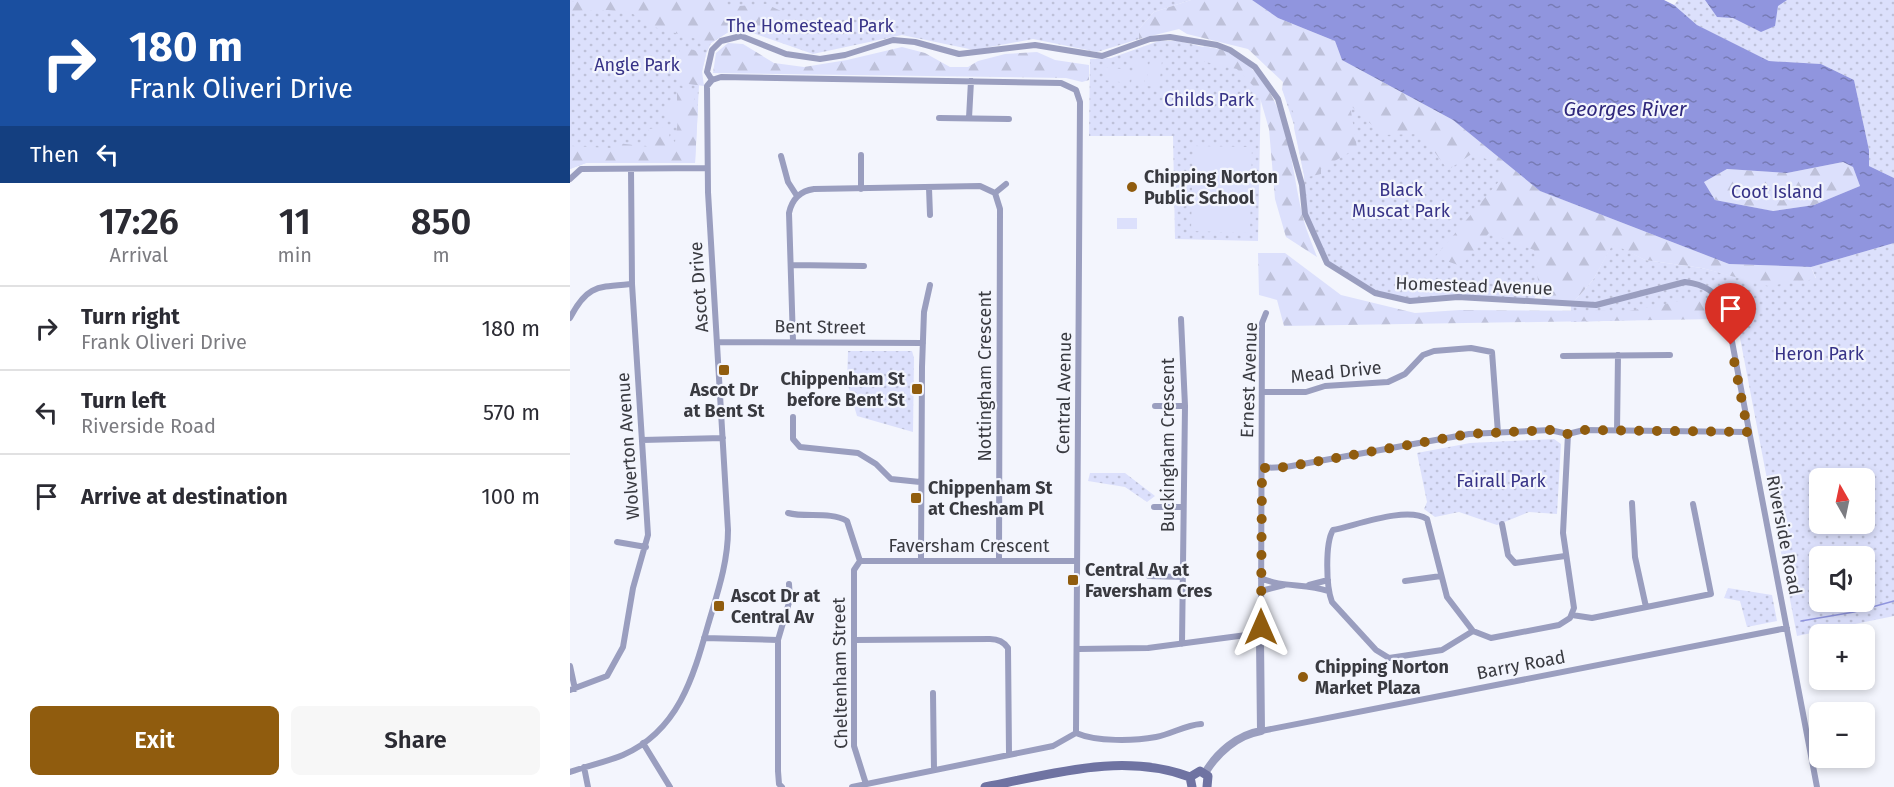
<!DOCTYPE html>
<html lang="en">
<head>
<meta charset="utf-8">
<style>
  body { margin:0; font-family:"Fira Sans",sans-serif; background:#f7f7f7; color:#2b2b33; height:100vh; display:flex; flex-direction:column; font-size:22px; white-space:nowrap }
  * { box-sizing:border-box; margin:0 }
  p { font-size:20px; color:#7c7c81 }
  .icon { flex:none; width:33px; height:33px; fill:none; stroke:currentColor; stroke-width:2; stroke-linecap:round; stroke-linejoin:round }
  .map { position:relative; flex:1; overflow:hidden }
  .panel { display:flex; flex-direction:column; background:#fff; width:570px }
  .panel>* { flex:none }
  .guide { background:#1a4fa0; color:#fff; overflow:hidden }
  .needle { width:39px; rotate:351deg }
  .fabs { position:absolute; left:1239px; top:468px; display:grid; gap:12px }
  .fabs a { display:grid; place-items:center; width:66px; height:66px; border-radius:9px; background:#fff; box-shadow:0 3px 9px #0003; font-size:30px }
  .pin { position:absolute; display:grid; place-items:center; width:51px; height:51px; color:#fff; margin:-62px -26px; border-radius:50% 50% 50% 0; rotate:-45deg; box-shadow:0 0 6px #0007 }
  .pin .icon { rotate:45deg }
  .me { position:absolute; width:66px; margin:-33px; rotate:0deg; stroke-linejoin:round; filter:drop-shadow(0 0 4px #0008) }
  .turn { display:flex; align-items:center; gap:21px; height:126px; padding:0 30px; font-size:27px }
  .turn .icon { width:78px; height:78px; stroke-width:2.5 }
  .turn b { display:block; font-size:42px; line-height:51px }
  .then { display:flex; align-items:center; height:57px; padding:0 30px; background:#0003; gap:12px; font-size:22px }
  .eta { display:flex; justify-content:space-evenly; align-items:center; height:102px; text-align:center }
  .eta b { font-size:36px; font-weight:600; line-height:42px }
  .button { display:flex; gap:12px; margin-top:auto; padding:12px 30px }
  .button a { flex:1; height:69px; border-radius:9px; background:#905c0e; color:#fff; font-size:24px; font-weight:600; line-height:69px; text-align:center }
  .button a+a { background:#f7f7f7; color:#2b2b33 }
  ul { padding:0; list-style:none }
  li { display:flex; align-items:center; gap:18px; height:84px; padding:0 30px; border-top:2px solid #e1e1e2 }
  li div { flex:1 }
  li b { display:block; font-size:22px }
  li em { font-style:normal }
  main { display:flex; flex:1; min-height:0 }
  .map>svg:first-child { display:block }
  .grass { fill:url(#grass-dots); fill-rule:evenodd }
  .forest { fill:url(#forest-firs) }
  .pitch { fill:#dce0fc }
  .water { fill:url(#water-ripples); fill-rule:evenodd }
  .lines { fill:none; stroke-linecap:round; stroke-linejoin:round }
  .stream { stroke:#9095de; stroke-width:1.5 }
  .minor { stroke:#9a9ebf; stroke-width:6 }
  .tertiary { stroke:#9a9ebf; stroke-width:8 }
  .secondary { stroke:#6f73a2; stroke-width:9 }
  .route { stroke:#905c0e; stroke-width:10; stroke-dasharray:0 18 }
  .poi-dot { fill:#905c0e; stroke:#f3f5fd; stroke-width:2 }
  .labels { text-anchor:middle; stroke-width:4.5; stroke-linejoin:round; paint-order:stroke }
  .park-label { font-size:18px; fill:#373387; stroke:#f3f5fd }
  .poi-label { font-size:18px; font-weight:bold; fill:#393a40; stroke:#f3f5fd; text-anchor:start }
  .street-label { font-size:18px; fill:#393a40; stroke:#f3f5fd }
  .water-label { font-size:20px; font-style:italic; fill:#2f287c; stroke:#f3f5fd }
</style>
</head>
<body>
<main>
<section class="panel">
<div class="guide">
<div class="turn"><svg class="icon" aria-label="right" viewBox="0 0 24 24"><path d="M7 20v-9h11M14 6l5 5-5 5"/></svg><div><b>180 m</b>Frank Oliveri Drive</div></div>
<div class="then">Then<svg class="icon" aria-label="left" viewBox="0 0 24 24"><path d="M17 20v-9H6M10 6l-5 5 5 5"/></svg></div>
</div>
<div class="eta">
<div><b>17:26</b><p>Arrival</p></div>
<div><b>11</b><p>min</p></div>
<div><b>850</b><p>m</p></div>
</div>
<ul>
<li><svg class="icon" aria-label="right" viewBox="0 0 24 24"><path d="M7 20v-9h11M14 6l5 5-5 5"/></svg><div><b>Turn right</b><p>Frank Oliveri Drive</p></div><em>180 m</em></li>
<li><svg class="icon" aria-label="left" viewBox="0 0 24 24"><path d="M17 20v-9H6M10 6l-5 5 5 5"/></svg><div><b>Turn left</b><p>Riverside Road</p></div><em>570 m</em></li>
<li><svg class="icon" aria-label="arrive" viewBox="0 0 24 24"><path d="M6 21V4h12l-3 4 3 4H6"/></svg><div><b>Arrive at destination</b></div><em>100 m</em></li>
</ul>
<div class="button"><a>Exit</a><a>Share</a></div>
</section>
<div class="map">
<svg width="1324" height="787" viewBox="0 0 1324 787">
  <defs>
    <pattern id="grass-dots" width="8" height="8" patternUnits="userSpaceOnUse" patternTransform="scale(1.5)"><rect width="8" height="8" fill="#dce0fc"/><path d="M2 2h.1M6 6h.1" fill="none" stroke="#bec1d9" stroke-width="1.8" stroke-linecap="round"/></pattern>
    <pattern id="forest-firs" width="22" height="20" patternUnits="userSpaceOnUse" patternTransform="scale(1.5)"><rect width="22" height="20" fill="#dce0fc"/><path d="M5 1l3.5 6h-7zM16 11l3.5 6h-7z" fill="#bec1d9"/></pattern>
    <pattern id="water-ripples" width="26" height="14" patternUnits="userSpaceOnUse" patternTransform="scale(1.5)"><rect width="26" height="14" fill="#9095de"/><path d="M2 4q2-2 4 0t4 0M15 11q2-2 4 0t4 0" fill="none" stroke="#777bb5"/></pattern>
  </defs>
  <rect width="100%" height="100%" fill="#f3f5fd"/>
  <path class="grass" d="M0 0H621L584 12 569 29V39L527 52 463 39 404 50 332 35 243 54 177 31H160L141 43 136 54 129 85 125 163H16L0 169Z
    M1108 0H1324V178L1299 166V150L1284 80 1251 64 1199 61 1127 25 1104 5Z
    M589 41H608L659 53 691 81 688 241 605 239 603 136H519L520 59 541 58Z
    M772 60 797 72 970 191 1034 217 961 302 926 299 840 301 815 297 757 263 735 214 734 175 724 125 712 89Z
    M1043 243 1075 260 1132 268 1198 285 1246 278 1241 267 1324 243V616L1227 636 1166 317 1001 322V305L1023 280ZM1250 478H1294V524H1250ZM1250 556H1294V602H1250Z
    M278 351H342L344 358 343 432 287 416 277 382Z
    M984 439 991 444 987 514 959 512 927 525 889 512 865 517 854 509 857 502 847 453 900 443Z
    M520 473H555L585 496 577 502 555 487 518 481Z
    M1158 588 1202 595 1207 621 1177 627 1170 601 1154 598Z"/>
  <path class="forest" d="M24 0H147L155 7 196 4 211 11 206 21 195 23 182 33 160 31 141 43 80 26 63 14 38 10 0 11V2Z
    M621 0H682L708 18 765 41 772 60 883 120 970 191 1159 264 1241 267 1246 279 1198 286 1132 268 1075 260 1043 244 1023 280 1001 305 976 304 970 295 964 250 919 233 891 266 865 257 930 180 933 167 903 153 878 170 851 134 813 135 780 105 787 148 751 169V174L738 177 734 175 724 128 726 118 712 89 713 82 678 49 617 34 609 29 569 39V29L584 12Z
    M158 43 173 44 204 63 234 67 277 60 332 47 355 53 380 67H398L408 61 435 54 467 52 485 60 519 65V80L512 82 496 78 143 73 146 53Z
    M110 46 136 54 132 71 134 86 111 83 108 68Z
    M634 46C642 48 653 49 660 53 718 83 719 158 732 213 735 228 742 243 747 257L716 237 705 199 699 129 688 91 667 69 622 59Z
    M107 87 121 90 125 97 123 103 128 108 125 163H16L0 169V146L41 148 47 143 80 147 77 138 79 129 101 126 99 137 105 142 108 120 97 119 95 113 98 105 107 101Z
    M1273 162 1283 167 1290 186 1244 205 1202 211 1145 200 1134 182 1157 169 1217 173Z
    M688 253H715L771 295 845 313 890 310 1059 311 1111 301H1143L1148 319 714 326 707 300 689 295Z"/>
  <path class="pitch" d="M564 58 577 59 574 85 561 84Z
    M580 60 592 61 589 87 576 86Z
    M534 67 560 70 558 83 533 80Z
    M623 146 682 147 680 233 621 231Z
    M547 218H567V229H547Z"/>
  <path class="water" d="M682 0H1094L1104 5 1127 25 1199 61 1251 64 1284 80 1299 150V166L1324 178V243L1241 267 1159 264 970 191 883 120 772 60 765 41 708 18ZM1273 162 1283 167 1290 186 1244 205 1203 211 1145 200 1134 182 1157 169 1217 173Z
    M1135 0H1217L1208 6 1205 26 1191 32 1163 18 1147 17Z"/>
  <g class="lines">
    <path class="stream" d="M1231 621 1284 612 1324 601"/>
    <path class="minor" d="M142 80 137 72 142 50 151 41 171 36 216 54 250 59 275 55 323 40 345 42 389 54 465 45 532 56 580 39 600 37 647 45 660 50 685 67 708 99 732 185 735 214 757 263 805 293 840 301 888 297 1026 305 1115 282C1134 284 1147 292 1156 310L1247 787
      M369 118 439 119
      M399 118 401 81
      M291 155V189
      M211 156 218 182 227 196
      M0 179 11 169 137 168
      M359 188 360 215
      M425 193 436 184
      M222 265 294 266
      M0 318C17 285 27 287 62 284
      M611 319 615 406 612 644
      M223 341 219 213C222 199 230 191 244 189L410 186 425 193 430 209 429 561
      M147 342 353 343
      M993 356 1100 355
      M692 392H736L755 386 818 382 835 374 853 355 864 351 901 348 922 352 928 433
      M585 406H615
      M223 417V439L230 447 288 453 306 464 321 479 350 482
      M1047 431 1048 355
      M72 440 153 438
      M692 468 716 467 899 434 980 430 998 434 1014 430 1177 432
      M1062 503 1065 557 1076 607
      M584 507H612
      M218 513C236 518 260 511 277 521L290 561
      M932 524 938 555 945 563 995 556
      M47 542 76 547
      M351 560 352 367 354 312 360 285
      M290 561 284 570V746L296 784
      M290 561H507
      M579 576 613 577
      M691 578C712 588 736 583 758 591
      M835 581 871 576
      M739 585 758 580
      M691 591 714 585
      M1002 615 1022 618 1141 594 1123 504
      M691 627 692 323 696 313
      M903 631 877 597 857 519C837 506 787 525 763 530 755 543 756 587 762 602L806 650 819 658 872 650 903 631 921 638 989 625 1000 618 1004 608 993 533 998 434
      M134 638 208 640
      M284 640 420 639C428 639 434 642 438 648L439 754
      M508 649 578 648 684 634
      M0 666 5 689
      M0 690 37 676 53 647 63 588 78 535 62 284 61 169
      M363 693 364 770
      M691 731 1217 628
      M506 733C527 742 564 741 586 737 602 734 615 725 631 724
      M73 743 100 787
      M14 767 18 787
      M0 772C17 766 36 762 53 755 108 731 123 678 138 625 147 594 158 563 158 530L138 192 137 86 142 80 151 77 491 83 506 90 510 102 506 733
      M212 787 209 784 208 771V640L220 599 219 584
      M282 787 483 746 506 733"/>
    <path class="tertiary" d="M684 633a6 6 0 1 1 12 0a6 6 0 1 1-12 0Z
      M635 773C647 753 667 735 691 731L690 640"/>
    <path class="secondary" d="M415 787C483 774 553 752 620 777
      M622 787 620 777 630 771 638 776 637 787"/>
  </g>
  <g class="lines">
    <path class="route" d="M691 627 692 468 716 467 899 434 980 430 998 434 1014 430 1178 432 1161 345"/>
  </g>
  <g class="poi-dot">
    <circle cx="562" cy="187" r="6"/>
    <rect x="148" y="364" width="12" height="12" rx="3"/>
    <rect x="341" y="383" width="12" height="12" rx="3"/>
    <rect x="340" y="492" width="12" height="12" rx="3"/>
    <rect x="497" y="574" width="12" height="12" rx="3"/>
    <rect x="143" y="600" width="12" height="12" rx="3"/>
    <circle cx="733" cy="677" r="6"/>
  </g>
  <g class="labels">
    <g class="park-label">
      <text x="240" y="32">The Homestead Park</text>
      <text x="67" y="71">Angle Park</text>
      <text x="639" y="106">Childs Park</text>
      <text x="831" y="196">Black<tspan x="831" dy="21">Muscat Park</tspan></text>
      <text x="1207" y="198">Coot Island</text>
      <text x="1249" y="360">Heron Park</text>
      <text x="931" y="487">Fairall Park</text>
    </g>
    <g class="poi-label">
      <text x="574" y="183">Chipping Norton<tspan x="574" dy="21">Public School</tspan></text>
      <text x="335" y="385" text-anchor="end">Chippenham St<tspan x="335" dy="21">before Bent St</tspan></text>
      <text x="154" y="396" text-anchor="middle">Ascot Dr<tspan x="154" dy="21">at Bent St</tspan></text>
      <text x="358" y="494">Chippenham St<tspan x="358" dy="21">at Chesham Pl</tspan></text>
      <text x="515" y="576">Central Av at<tspan x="515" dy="21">Faversham Cres</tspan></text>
      <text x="161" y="602">Ascot Dr at<tspan x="161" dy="21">Central Av</tspan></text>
      <text x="745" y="673">Chipping Norton<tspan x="745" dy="21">Market Plaza</tspan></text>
    </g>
    <g class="street-label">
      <text transform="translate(904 286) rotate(2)" y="6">Homestead Avenue</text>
      <text transform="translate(129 287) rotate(-94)" y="6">Ascot Drive</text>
      <text transform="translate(250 327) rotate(1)" y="6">Bent Street</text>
      <text transform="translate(766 372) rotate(-6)" y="6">Mead Drive</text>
      <text transform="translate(415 376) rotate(-90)" y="6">Nottingham Crescent</text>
      <text transform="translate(679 380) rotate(-88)" y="6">Ernest Avenue</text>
      <text transform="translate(494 393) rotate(-89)" y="6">Central Avenue</text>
      <text transform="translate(598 445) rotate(-90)" y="6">Buckingham Crescent</text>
      <text transform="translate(58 446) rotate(-94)" y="6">Wolverton Avenue</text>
      <text transform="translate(1214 535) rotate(79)" y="6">Riverside Road</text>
      <text x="399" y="552">Faversham Crescent</text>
      <text transform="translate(951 665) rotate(-11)" y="6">Barry Road</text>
      <text transform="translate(270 673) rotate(-91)" y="6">Cheltenham Street</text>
    </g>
    <g class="water-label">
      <text x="1055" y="116">Georges River</text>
    </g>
  </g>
</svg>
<div class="fabs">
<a><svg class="needle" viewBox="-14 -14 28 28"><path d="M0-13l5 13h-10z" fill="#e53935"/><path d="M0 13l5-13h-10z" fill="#7c7c81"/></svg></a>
<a><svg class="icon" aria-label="sound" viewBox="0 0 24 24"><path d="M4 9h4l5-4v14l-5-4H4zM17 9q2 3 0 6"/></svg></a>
<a>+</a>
<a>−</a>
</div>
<div class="pin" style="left:1161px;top:345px;background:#d93025"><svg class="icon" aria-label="arrive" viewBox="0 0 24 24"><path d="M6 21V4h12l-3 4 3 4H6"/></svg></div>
<svg class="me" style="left:691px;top:627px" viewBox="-20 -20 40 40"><path d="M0-17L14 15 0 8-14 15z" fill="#905c0e" stroke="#fff" stroke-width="4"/></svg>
</div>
</main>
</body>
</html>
